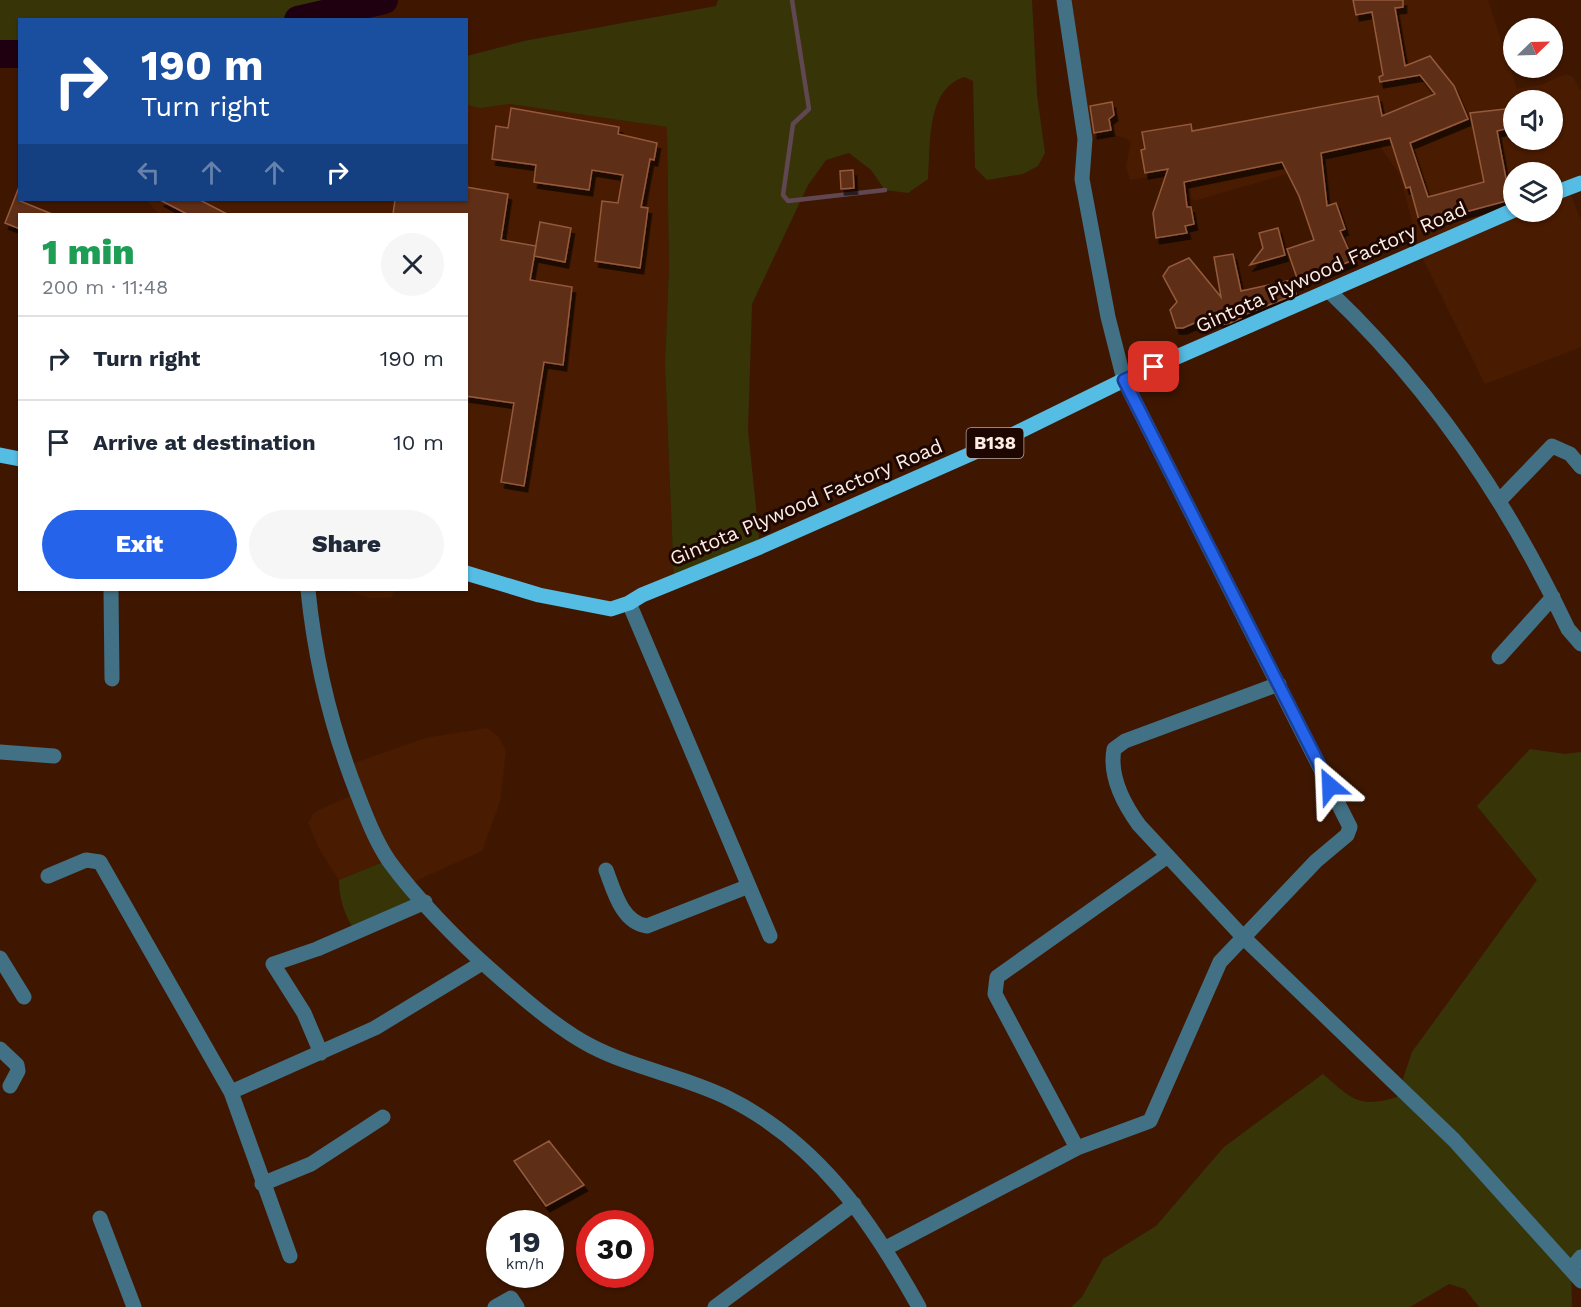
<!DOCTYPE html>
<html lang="en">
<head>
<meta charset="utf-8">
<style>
  body { margin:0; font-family:"Work Sans",sans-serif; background:#f6f6f7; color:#1f2937; height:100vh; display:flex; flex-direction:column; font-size:22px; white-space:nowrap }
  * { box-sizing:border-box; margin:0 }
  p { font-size:20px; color:#747a83 }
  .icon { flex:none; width:33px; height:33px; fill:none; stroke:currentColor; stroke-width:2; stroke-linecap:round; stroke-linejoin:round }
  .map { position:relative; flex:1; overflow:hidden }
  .panel { position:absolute; left:18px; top:213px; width:450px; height:378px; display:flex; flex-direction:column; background:#fff; border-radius:0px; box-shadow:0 2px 4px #0004 }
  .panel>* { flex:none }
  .banner { position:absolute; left:18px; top:18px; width:450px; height:183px; border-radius:0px; box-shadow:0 2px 4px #0004; background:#1a4fa0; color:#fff; overflow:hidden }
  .needle { width:39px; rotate:67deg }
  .buttons { position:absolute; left:1503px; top:18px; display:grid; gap:12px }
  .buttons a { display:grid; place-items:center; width:60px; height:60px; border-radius:50%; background:#fff; box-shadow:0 2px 4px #0004; font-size:30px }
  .speed { position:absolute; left:486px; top:1210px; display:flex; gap:12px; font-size:30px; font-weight:700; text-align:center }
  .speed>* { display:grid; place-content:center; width:78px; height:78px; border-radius:50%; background:#fff; box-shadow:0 2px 4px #0004; line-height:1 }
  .speed small { font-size:15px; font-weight:400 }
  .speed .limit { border:9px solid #d22; background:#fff; color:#111 }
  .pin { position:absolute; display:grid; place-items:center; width:51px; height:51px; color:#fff; margin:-26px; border-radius:12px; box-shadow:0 3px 9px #0006 }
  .me { position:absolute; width:66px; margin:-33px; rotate:334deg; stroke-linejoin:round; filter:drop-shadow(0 0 4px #0008) }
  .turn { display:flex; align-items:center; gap:21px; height:126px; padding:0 24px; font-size:27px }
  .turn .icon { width:78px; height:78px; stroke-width:2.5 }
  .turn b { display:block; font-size:42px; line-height:51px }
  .lanes { display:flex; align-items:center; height:57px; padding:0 24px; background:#0003; justify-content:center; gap:30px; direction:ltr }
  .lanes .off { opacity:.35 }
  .round { display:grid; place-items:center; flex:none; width:63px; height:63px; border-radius:32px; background:#f6f6f7 }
  .headline { display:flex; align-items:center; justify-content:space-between; height:102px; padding:0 24px }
  h1 { font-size:36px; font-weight:800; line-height:45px; color:#1e9e55 }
  .button { display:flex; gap:12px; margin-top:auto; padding:12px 24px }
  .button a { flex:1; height:69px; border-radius:36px; background:#2563eb; color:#fff; font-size:24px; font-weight:800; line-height:69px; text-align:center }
  .button a+a { background:#f6f6f7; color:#1f2937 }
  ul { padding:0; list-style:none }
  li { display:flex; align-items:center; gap:18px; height:84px; padding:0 24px; border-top:2px solid #e0e1e3 }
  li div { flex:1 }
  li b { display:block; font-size:22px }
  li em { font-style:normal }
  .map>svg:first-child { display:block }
  .built { fill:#491b01; fill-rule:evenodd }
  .green { fill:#373508 }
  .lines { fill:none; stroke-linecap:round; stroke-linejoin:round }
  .stream { stroke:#614751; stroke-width:4.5 }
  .river { stroke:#1e0011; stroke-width:28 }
  .building { fill:#5e2e15; stroke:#955a3c; stroke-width:1.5; filter:url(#shadow) }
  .minor { stroke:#427084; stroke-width:15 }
  .major { stroke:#55bce4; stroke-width:15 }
  .route-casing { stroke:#184099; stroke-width:15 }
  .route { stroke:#2563eb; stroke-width:10 }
  .labels { text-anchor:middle; stroke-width:6; stroke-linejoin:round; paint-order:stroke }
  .shield { fill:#1d0700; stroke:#b9a8a2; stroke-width:1.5 }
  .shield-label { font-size:18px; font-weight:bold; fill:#fcede7 }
  .street-label { font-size:20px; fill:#fcede7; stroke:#1d0700 }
</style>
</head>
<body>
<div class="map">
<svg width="1581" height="1307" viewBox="0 0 1581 1307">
  <defs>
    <filter id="shadow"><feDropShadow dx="3.5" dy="6" stdDeviation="0" flood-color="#0009"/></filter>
  </defs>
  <rect width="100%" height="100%" fill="#3f1701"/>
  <path class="built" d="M1064 0H1488L1517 89 1540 85 1566 74 1573 77 1581 91V183L1568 188 1581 220V347L1485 384 1420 253 1400 175 1379 145H1367L1290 173 1194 201 1191 198 1190 183 1177 173 1130 180 1126 166 1131 142 1125 138 1109 134 1085 139ZM1514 100H1552V140H1514ZM1514 172H1552V212H1514Z
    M510 104 667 127 669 269 665 364 674 582 611 609 467 573 466 214H159L146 200H466L467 105 480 108Z
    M342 590H396L392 597 372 598Z
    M487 728 498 736 506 751 500 802 482 851 409 884 388 860 339 880 318 847 308 823 313 814 321 809 357 793 346 766 425 738Z"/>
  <path class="green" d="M0 0H384L298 20H20L19 54H0Z
    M718 0H1032L1037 95 1045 153 1038 166 1023 174 987 180 975 168 973 81 964 77C925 90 931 146 928 179L908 193 885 190 871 170 849 153 826 160 808 185 752 304 748 430 760 547 674 582 665 364 669 269 667 127 510 104 480 108 467 105V56L524 41 716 6Z
    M1530 749 1565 754 1581 752V1257L1571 1269 1572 1307H1479L1465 1289 1449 1284 1410 1307H1071L1082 1297 1103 1259 1156 1226 1224 1147 1323 1074C1351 1098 1358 1109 1397 1097L1412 1052 1537 880 1477 806Z
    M388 860 425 902 356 932C345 917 339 899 339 880Z"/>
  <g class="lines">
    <path class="stream" d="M792 0 809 109 793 124 783 195 788 201 885 190"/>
    <path class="river" d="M298 20 384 0
      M0 54H20"/>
  </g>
  <path class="building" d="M1353 0H1403V7L1395 8 1405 66 1430 56 1454 86 1468 119 1410 143 1428 197 1484 182 1470 113 1505 109 1509 128 1497 131 1510 200 1420 224 1410 187 1406 188 1390 138 1321 153 1327 206 1336 203 1345 229 1340 231 1353 260 1329 270 1298 281 1287 249 1314 240 1299 196 1282 162 1184 182 1187 207H1191L1194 224 1185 226 1187 233 1156 238 1153 213 1168 169 1145 173 1141 150 1145 149 1142 132 1191 124 1192 131 1378 96 1382 116 1435 94 1420 75 1380 82 1379 77 1383 75 1372 12 1356 15Z
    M1112 102 1114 115 1109 119 1111 130 1094 133 1090 106Z
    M511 108 619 127 618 134 657 143 654 160 650 159 641 207 648 208 640 268 595 261 602 201 618 203 623 175 592 170 589 190 534 182 536 165 492 159 496 126 508 128Z
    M853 170 854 188 841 189 840 171Z
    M19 187 20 201 52 214H20V229L5 223Z
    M466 187 508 194 501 240 536 246 530 280 572 287 563 365 544 362 524 486 501 482 514 403 466 396V214H393L395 200H466Z
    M160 200H200L227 214H187Z
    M540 222 571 228 565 262 534 256Z
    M1278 228 1285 255 1250 265 1263 248 1259 233Z
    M1233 254 1241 291 1292 280 1296 294 1241 316V318L1230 323 1221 325 1215 314 1183 328H1176L1170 310 1177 302 1163 276 1169 267 1189 258 1221 297 1214 257Z
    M549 1141 584 1185 546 1206 514 1161Z"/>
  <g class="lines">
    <path class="minor" d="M1330 292C1430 387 1509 504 1568 629L1581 644
      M1500 500 1552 446 1570 454 1581 467
      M111 590 112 679
      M308 590C315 660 331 727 357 793 366 816 375 840 389 861 415 897 458 941 491 970 518 994 559 1030 591 1046 633 1068 683 1076 726 1097 818 1142 871 1221 919 1307
      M629 603 770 936
      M1499 657 1553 597
      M1279 684 1125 741 1114 749C1109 776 1123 803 1139 825L1243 937 1454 1140 1581 1281
      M0 752 54 756
      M606 870C614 891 622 923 647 926L749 886
      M48 876 86 860 100 862 231 1092 290 1256
      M0 958 24 997
      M0 1049 17 1065 18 1071 10 1086
      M321 1053 304 1013 273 964 317 949 425 902
      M231 1092 375 1028 482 963
      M1077 1148 995 994 997 977 1168 856
      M262 1184 311 1164 383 1117
      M100 1218 134 1307
      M886 1248 1077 1148 1150 1121 1220 962 1316 861 1347 835 1350 827 1124 380 1108 317 1082 179 1085 139 1064 0
      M1571 1269 1581 1257
      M495 1307 511 1298 517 1307
      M715 1307 854 1204"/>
    <path class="major" d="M1552 194 1581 183
      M0 455 20 459
      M466 573 539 595 611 609 629 603 642 595 760 547 1000 441 1124 380 1514 210"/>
  </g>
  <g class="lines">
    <g class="route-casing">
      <path id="route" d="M1154 367 1124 380 1330 786"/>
    </g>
    <use href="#route" class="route"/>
  </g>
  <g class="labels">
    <rect class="shield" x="966.5" y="428" width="57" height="30" rx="4.5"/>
    <g class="shield-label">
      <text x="995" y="449">B138</text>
    </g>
    <g class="street-label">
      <text transform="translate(1331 267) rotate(-24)" y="7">Gintota Plywood Factory Road</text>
      <text transform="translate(806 502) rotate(-23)" y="7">Gintota Plywood Factory Road</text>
    </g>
  </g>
</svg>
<div class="buttons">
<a><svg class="needle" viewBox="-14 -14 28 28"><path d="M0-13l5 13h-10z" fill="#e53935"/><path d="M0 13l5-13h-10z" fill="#747a83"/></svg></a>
<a><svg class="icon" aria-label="sound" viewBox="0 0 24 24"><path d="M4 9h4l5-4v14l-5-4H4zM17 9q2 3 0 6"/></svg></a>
<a><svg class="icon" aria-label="layers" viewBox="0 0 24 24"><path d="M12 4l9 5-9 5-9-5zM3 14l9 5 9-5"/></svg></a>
</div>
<div class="speed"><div>19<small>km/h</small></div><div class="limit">30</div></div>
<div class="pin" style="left:1154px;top:367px;background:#d93025"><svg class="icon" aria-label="arrive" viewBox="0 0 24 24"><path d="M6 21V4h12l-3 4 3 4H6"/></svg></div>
<svg class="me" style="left:1330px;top:786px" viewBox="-20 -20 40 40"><path d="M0-17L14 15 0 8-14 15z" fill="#2563eb" stroke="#fff" stroke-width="4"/></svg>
<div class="banner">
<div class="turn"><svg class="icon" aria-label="right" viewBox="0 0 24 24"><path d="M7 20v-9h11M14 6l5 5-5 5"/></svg><div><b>190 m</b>Turn right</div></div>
<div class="lanes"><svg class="icon off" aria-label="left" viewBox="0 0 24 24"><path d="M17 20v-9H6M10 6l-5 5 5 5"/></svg><svg class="icon off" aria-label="ahead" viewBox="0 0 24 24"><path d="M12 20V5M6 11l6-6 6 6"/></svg><svg class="icon off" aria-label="ahead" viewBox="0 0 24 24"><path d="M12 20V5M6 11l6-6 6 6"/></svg><svg class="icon" aria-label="right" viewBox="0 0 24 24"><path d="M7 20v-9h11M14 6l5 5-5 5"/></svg></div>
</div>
<section class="panel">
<div class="headline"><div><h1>1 min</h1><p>200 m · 11:48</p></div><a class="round"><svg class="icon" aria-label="close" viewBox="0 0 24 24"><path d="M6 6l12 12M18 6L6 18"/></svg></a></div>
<ul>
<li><svg class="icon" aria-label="right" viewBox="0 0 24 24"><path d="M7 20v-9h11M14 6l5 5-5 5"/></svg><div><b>Turn right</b></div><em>190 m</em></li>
<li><svg class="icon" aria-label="arrive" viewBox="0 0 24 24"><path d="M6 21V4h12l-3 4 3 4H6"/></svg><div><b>Arrive at destination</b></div><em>10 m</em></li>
</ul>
<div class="button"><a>Exit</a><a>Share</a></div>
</section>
</div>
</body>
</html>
